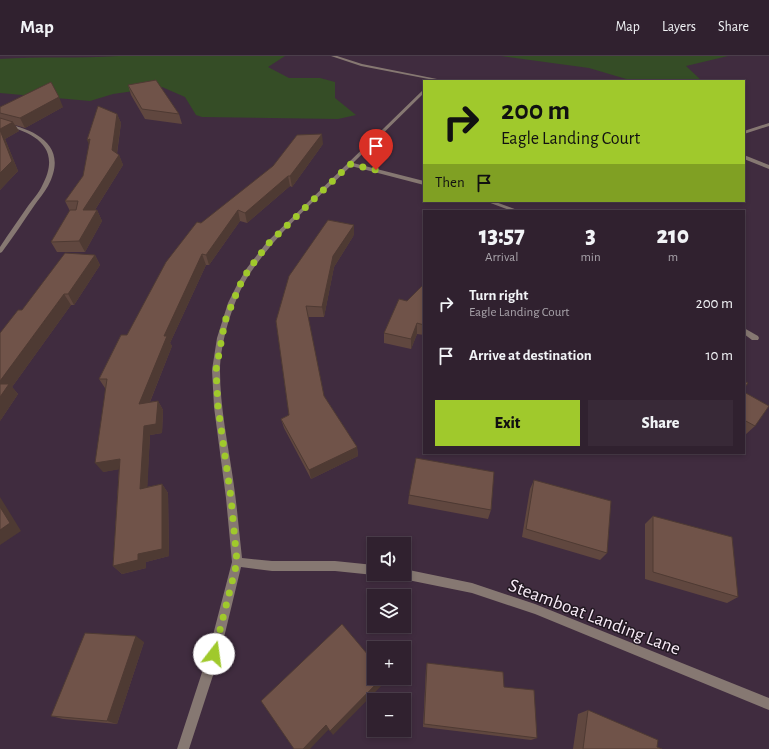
<!DOCTYPE html>
<html lang="en">
<head>
<meta charset="utf-8">
<style>
  body { margin:0; font-family:"Alegreya Sans",sans-serif; background:#382937; color:#f1f3f6; height:100vh; display:flex; flex-direction:column; font-size:15px; white-space:nowrap }
  * { box-sizing:border-box; margin:0 }
  p { font-size:13px; color:#a8a3aa }
  .icon { flex:none; width:22px; height:22px; fill:none; stroke:currentColor; stroke-width:2; stroke-linecap:round; stroke-linejoin:round }
  .map { position:relative; flex:1; overflow:hidden }
  .sheet { position:absolute; left:423px; top:154px; width:322px; height:244px; display:flex; flex-direction:column; background:#30212f; border-radius:0px; box-shadow:0 2px 6px #0003,0 0 0 1px #4b3e4b }
  .sheet>* { flex:none }
  .guide { position:absolute; left:423px; top:24px; width:322px; height:122px; border-radius:0px; box-shadow:0 2px 6px #0003,0 0 0 1px #4b3e4b; background:#a0c92c; color:#111; overflow:hidden }
  .controls { position:absolute; left:367px; top:481px; display:grid; gap:8px }
  .controls a { display:grid; place-items:center; width:44px; height:44px; border-radius:0px; background:#30212f; box-shadow:0 2px 6px #0003,0 0 0 1px #4b3e4b; font-size:20px }
  .pin { position:absolute; display:grid; place-items:center; width:34px; height:34px; color:#fff; margin:-41px -17px; border-radius:50% 50% 50% 0; rotate:-45deg; box-shadow:0 0 4px #0007 }
  .pin .icon { rotate:45deg }
  .me { position:absolute; width:44px; margin:-22px; rotate:15deg; stroke-linejoin:round; filter:drop-shadow(0 0 3px #0008) }
  .turn { display:flex; align-items:center; gap:14px; height:84px; padding:0 12px; font-size:18px }
  .turn .icon { width:52px; height:52px; stroke-width:2.5 }
  .turn b { display:block; font-size:28px; line-height:34px }
  .then { display:flex; align-items:center; height:38px; padding:0 12px; background:#0003; gap:8px; font-size:15px }
  .eta { display:flex; justify-content:space-evenly; align-items:center; height:68px; text-align:center }
  .eta b { font-size:24px; font-weight:800; line-height:28px }
  .button { display:flex; gap:8px; margin-top:auto; padding:8px 12px }
  .button a { flex:1; height:46px; border-radius:0px; background:#a0c92c; color:#111; font-size:16px; font-weight:800; line-height:46px; text-align:center }
  .button a+a { background:#382937; color:#f1f3f6 }
  ul { padding:0; list-style:none }
  li { display:flex; align-items:center; gap:12px; height:52px; padding:0 12px }
  li div { flex:1 }
  li b { display:block; font-size:15px }
  li em { font-style:normal }
  header { display:flex; align-items:center; gap:24px; box-sizing:border-box; height:56px; padding:0 20px; background:#30212f; border-bottom:1px solid #4b3e4b }
  header strong { font-size:19px }
  nav { display:flex; gap:22px; margin-inline-start:auto; font-size:14px }
  .map>svg:first-child { display:block }
  .green { fill:#354d26 }
  .lines { fill:none; stroke-linecap:round; stroke-linejoin:round }
  .street { fill:#867872; fill-rule:evenodd }
  .wall { fill:#60473f }
  .shaded-wall { fill:#4e3a33 }
  .building { fill:#705349; stroke:#4e3a33 }
  .route { stroke:#a0c92c; stroke-width:7; stroke-dasharray:0 12.6 }
  .labels { text-anchor:middle; stroke-width:3; stroke-linejoin:round; paint-order:stroke }
  .near-street-label { font-size:19px; fill:#f7eaf6; stroke:#211821 }
</style>
</head>
<body>
<header>
<strong>Map</strong>
<nav><a>Map</a><a>Layers</a><a>Share</a></nav>
</header>
<div class="map">
<svg width="769" height="693" viewBox="0 0 769 693">
  <rect width="100%" height="100%" fill="#402c3f"/>
  <path class="green" d="M119 0H285L268 11 289 22H320L335 26V42L356 59 338 63 202 61 196 59 185 41 162 31 113 38 90 45 0 37V3C39 0 79 3 119 0Z
    M501 0H728L686 10 702 25H633L589 12Z"/>
  <g class="lines">
    <path class="street" d="M331 0H337L362 8 447 25H439L361 10Z
      M423 34H424V37L353 107 424 125V129L351 110C317 143 280 174 253 213 235 237 220 285 220 315 220 351 228 388 233 423 237 449 239 476 242 502L272 505H335L374 509V518H376L374 519 335 515H272L241 511 220 598 189 693H177L208 598 232 506 226 442 214 351 212 314 217 282 228 247 237 229 247 212 267 186Z
      M0 66C34 73 70 88 48 130 44 137 38 144 34 150 23 166 13 181 2 196L0 197V191C9 177 19 163 28 150 33 143 39 137 42 130 63 91 34 76 0 68Z
      M769 67V70L744 78V75Z
      M744 99 769 109V113L744 103Z
      M485 145H493L520 155H512Z
      M744 272 758 280 759 282 758 284H752L744 278Z
      M404 513 472 527 535 548 769 642V654L535 558 472 537 403 523 399 522 398 518H404Z"/>
  </g>
  <path class="wall" d="M128 29 179 58 182 68 145 63 131 39Z
    M0 51H63L25 72 15 69 19 75 5 83 18 115 0 134Z
    M117 58 121 67 117 98 119 99 123 109 95 154H97L102 165 85 196H57L51 186 70 155 65 145 83 120Z
    M323 88 292 131 290 130 247 167 240 165 209 209H206L170 287 172 290 150 346 158 345 163 354 162 377 150 379 147 431 162 428 168 437 169 500 146 506V512L122 518 113 510 119 413 103 416 105 332 99 323 127 279 201 167Z
    M354 179 334 211 324 261H308L324 340 357 391 358 400 311 423 284 372 281 363 289 359 276 265Z
    M95 199 100 209 74 249H71L12 331 18 338 0 365 22 254Z
    M424 228V279L417 278 411 293 384 287V277L407 245Z
    M744 336 755 370 745 379H744Z
    M534 424 607 497 600 504 522 481 530 433Z
    M409 439 491 454 488 463 408 448Z
    M653 460 738 541 727 547 645 523V468Z
    M144 586 117 668 63 663 51 660Z
    M427 607 537 682 531 684 423 671 426 612Z
    M588 654 657 691 662 693H573L578 658Z"/>
  <path class="shaded-wall" d="M59 41 63 51 25 72 20 62Z
    M117 58 121 67 116 103 119 99 123 109 88 165 83 154 112 94Z
    M13 66 19 75 5 83 18 115 0 134V73Z
    M322 78 323 88 292 131 290 120Z
    M90 83 91 93 87 84Z
    M288 120 290 130 247 167 245 157Z
    M97 154 102 165 85 196 79 185Z
    M238 154 240 165 209 209 206 199Z
    M354 169V179L334 211 324 261 322 251 333 200Z
    M202 198 206 209 170 287 172 290 145 358 139 348 164 280Z
    M95 199 100 209 74 249 68 238Z
    M64 238 71 249 12 331 18 338 0 365V325Z
    M417 267V278L411 293V283Z
    M158 345 163 354 162 377 150 379 147 441 140 433 144 370Z
    M357 391 358 400 311 423 309 414Z
    M120 403 127 412 103 416 95 407Z
    M162 428 168 437 169 500 146 506V512L122 518 113 510 138 498Z
    M0 441 21 475 0 489Z
    M136 580 144 586 117 668 107 665Z
    M382 622H385V626L333 679 330 675Z
    M326 669 329 673 310 693H303Z"/>
  <path class="building" d="M156 24 179 58 142 53 128 29Z
    M51 26 59 41 20 62 0 57V51Z
    M98 50 117 58 112 94 119 99 83 154H97L79 185 51 186 70 154H76L78 145H65L83 120 90 83 87 84Z
    M0 62 13 66 0 73Z
    M0 74 12 105 0 117Z
    M322 78 290 120H288L245 157 238 154 206 199 202 198 164 280H167L139 348 158 345 156 368 144 370 140 433 162 428V493L138 498V504L113 510 120 403 95 407 107 323H99L121 279H127L166 206 197 166 201 167 273 110 297 79Z
    M328 164 354 169 333 200 322 251 306 250 324 340 357 391 309 414 281 363 289 359 276 265 289 220Z
    M65 197 95 199 68 238H64L0 325V277L18 254H22Z
    M424 228V269L417 267 411 283 384 277 399 243 407 245Z
    M744 325 748 327 744 332Z
    M0 328H9L0 341Z
    M744 336 769 350 755 370 744 364Z
    M416 402 494 416 491 454 409 439Z
    M534 424 611 445 607 497 526 473Z
    M0 451 10 467 0 474Z
    M653 460 732 481 738 541 653 516Z
    M342 568 374 606V622H382L330 675 326 669 303 693H294L261 645Z
    M85 577 136 580 107 665 51 660Z
    M427 607 503 616 504 631 534 634 537 682 424 668Z
    M588 654 658 684 657 691 662 693H583Z"/>
  <g class="lines">
    <path class="route" d="M214 598 237 506 231 442 218 351 216 314 225 265 240 229 249 213 269 187 350 108 376 114"/>
  </g>
  <g class="labels">
    <g class="near-street-label">
      <text transform="translate(595 560) rotate(21)" y="7">Steamboat Landing Lane</text>
    </g>
  </g>
</svg>
<div class="controls">
<a><svg class="icon" aria-label="sound" viewBox="0 0 24 24"><path d="M4 9h4l5-4v14l-5-4H4zM17 9q2 3 0 6"/></svg></a>
<a><svg class="icon" aria-label="layers" viewBox="0 0 24 24"><path d="M12 4l9 5-9 5-9-5zM3 14l9 5 9-5"/></svg></a>
<a>+</a>
<a>−</a>
</div>
<div class="pin" style="left:376px;top:114px;background:#d93025"><svg class="icon" aria-label="arrive" viewBox="0 0 24 24"><path d="M6 21V4h12l-3 4 3 4H6"/></svg></div>
<svg class="me" style="left:214px;top:598px" viewBox="-20 -20 40 40"><circle r="19" fill="#fff"/><path d="M0-13L10 11 0 6-10 11z" fill="#a0c92c"/></svg>
<div class="guide">
<div class="turn"><svg class="icon" aria-label="right" viewBox="0 0 24 24"><path d="M7 20v-9h11M14 6l5 5-5 5"/></svg><div><b>200 m</b>Eagle Landing Court</div></div>
<div class="then">Then<svg class="icon" aria-label="arrive" viewBox="0 0 24 24"><path d="M6 21V4h12l-3 4 3 4H6"/></svg></div>
</div>
<section class="sheet">
<div class="eta">
<div><b>13:57</b><p>Arrival</p></div>
<div><b>3</b><p>min</p></div>
<div><b>210</b><p>m</p></div>
</div>
<ul>
<li><svg class="icon" aria-label="right" viewBox="0 0 24 24"><path d="M7 20v-9h11M14 6l5 5-5 5"/></svg><div><b>Turn right</b><p>Eagle Landing Court</p></div><em>200 m</em></li>
<li><svg class="icon" aria-label="arrive" viewBox="0 0 24 24"><path d="M6 21V4h12l-3 4 3 4H6"/></svg><div><b>Arrive at destination</b></div><em>10 m</em></li>
</ul>
<div class="button"><a>Exit</a><a>Share</a></div>
</section>
</div>
</body>
</html>
